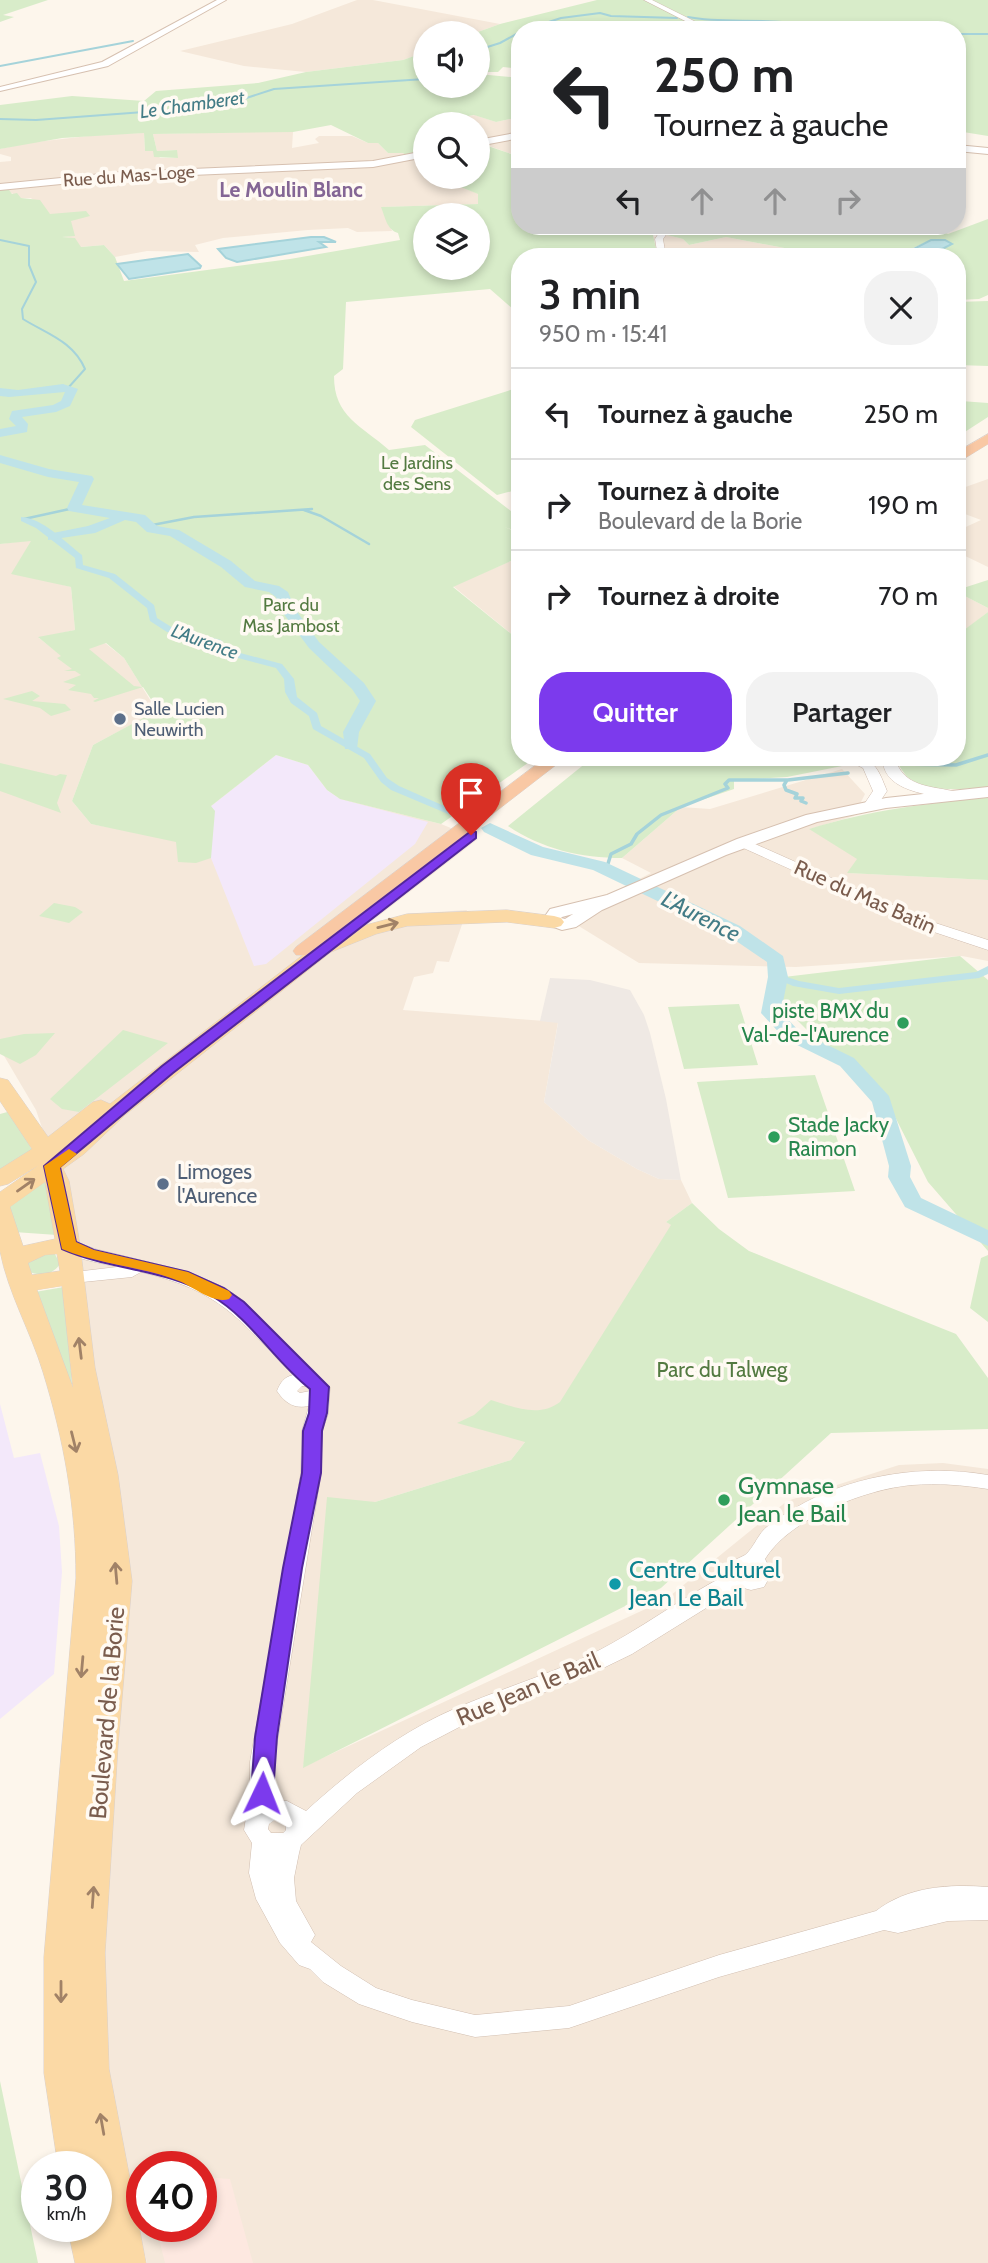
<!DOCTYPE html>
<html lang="fr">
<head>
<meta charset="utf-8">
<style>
  body { margin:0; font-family:Cabin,sans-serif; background:#f2f2f2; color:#202124; height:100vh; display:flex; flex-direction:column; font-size:26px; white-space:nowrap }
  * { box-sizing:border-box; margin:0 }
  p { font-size:23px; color:#757577 }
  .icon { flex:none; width:38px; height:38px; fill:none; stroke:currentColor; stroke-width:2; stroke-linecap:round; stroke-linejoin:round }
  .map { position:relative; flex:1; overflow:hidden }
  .side { position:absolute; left:511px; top:248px; width:455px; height:518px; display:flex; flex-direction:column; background:#fff; border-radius:28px; box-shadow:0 4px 10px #0003 }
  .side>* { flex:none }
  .hud { position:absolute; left:511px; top:21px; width:455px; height:214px; border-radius:28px; box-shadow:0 4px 10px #0003; background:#fff; color:#202124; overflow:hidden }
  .controls { position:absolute; left:413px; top:21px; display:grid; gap:14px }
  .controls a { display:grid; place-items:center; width:77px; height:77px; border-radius:50%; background:#fff; box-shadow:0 4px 10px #0003; font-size:35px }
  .speed { position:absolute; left:21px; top:2151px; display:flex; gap:14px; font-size:35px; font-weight:700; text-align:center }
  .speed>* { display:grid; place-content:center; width:91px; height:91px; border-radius:50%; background:#fff; box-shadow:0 4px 10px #0003; line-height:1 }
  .speed small { font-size:18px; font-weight:400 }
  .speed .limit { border:10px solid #d22; background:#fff; color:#111 }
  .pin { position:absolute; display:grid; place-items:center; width:60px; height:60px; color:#fff; margin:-72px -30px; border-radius:50% 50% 50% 0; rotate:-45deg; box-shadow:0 0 7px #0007 }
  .pin .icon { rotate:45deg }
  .me { position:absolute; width:77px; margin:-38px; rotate:2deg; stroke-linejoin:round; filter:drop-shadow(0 0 5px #0008) }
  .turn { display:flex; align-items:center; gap:24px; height:147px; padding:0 28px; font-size:32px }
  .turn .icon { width:91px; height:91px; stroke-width:2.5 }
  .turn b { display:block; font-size:49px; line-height:60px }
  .lanes { display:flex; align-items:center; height:66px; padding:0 28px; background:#0003; justify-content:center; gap:35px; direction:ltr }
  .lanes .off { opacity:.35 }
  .round { display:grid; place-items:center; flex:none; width:74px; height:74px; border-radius:28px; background:#f2f2f2 }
  .summary { display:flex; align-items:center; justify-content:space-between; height:119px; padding:0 28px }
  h1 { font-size:42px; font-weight:600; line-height:52px }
  .primary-button { display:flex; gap:14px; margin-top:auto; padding:14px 28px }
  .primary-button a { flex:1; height:80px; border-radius:28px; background:#7c3aed; color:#fff; font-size:28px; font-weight:600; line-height:80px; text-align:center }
  .primary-button a+a { background:#f2f2f2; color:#202124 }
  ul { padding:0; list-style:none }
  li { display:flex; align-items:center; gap:21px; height:91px; padding:0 28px; border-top:2px solid #e0e0e0 }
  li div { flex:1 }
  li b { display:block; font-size:26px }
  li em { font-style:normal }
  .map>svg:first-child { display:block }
  .residential { fill:#f5e8da; fill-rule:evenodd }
  .commercial { fill:#fde8e0 }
  .industrial { fill:#efe9e4 }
  .education { fill:#f3e8fa }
  .green { fill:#d8ecc9; fill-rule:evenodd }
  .water { fill:#bfe3e8; stroke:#a5d3da; stroke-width:2 }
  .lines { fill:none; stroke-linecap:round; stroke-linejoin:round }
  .stream-far2 { stroke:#a5d3da; stroke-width:2 }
  .stream-far1 { stroke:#a5d3da; stroke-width:2.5 }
  .stream { stroke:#a5d3da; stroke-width:3.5 }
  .canal { fill:#bfe3e8; fill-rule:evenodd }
  .river { fill:#bfe3e8; fill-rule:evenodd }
  .tertiary-casing { stroke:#d1beb0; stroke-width:1 }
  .secondary-casing { stroke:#d6c0b0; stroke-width:2 }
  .primary-casing { stroke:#dad1cd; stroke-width:1 }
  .trunk-casing { stroke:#dad1cd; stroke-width:1 }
  .tertiary { fill:#fff; fill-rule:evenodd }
  .secondary { fill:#fff; fill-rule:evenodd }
  .primary { fill:#fbd9a5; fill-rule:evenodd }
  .trunk { fill:#f9c8a4; fill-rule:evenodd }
  .oneway { stroke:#a18267 }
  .route { fill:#7c3aed; stroke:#51269a; stroke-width:2 }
  .slow { fill:#f59e0b }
  .service-dot { fill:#5c6f8a; stroke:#fffaf3; stroke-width:2.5 }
  .leisure-dot { fill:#2e9e5b; stroke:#fffaf3; stroke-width:2.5 }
  .culture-dot { fill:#0f9aa8; stroke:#fffaf3; stroke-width:2.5 }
  .labels { text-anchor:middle; stroke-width:7; stroke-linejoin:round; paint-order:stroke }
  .far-street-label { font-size:18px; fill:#7a5c4d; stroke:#fffaf3 }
  .far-park-label { font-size:18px; fill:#537a41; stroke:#fffaf3 }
  .far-service-label { font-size:18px; fill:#4e5e75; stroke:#fffaf3; text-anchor:start }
  .far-water-label { font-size:19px; font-style:italic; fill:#437c86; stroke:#fffaf3 }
  .far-quarter-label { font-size:21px; font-weight:bold; fill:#846695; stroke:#fffaf3 }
  .street-label { font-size:21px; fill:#7a5c4d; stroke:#fffaf3 }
  .leisure-label { font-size:21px; fill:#27864d; stroke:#fffaf3; text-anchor:end }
  .service-label { font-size:21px; fill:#4e5e75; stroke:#fffaf3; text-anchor:start }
  .park-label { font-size:21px; fill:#537a41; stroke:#fffaf3 }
  .water-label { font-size:23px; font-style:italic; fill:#437c86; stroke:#fffaf3 }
  .near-leisure-label { font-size:24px; fill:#27864d; stroke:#fffaf3; text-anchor:start }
  .near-culture-label { font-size:24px; fill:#0d838f; stroke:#fffaf3; text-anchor:start }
  .near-street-label { font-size:24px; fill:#7a5c4d; stroke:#fffaf3 }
</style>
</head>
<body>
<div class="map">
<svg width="988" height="2263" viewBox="0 0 988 2263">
  <rect width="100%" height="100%" fill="#fdf6ec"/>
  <path class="residential" d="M357 0H373L500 24 475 33H425V52L403 60 306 72 244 66 180 51 292 24Z
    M475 115 496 122 520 117V157L478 142V124H426Z
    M288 131 293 132 292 148 319 143 315 139 319 136H352L368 143H378L388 153H404L425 158V167L418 169 425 172V177H436L479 194 478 204 382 207 392 231 357 232 348 228 308 230 223 238 195 245 199 252 147 251 115 257 104 245 80 247 71 238 62 237 70 236 31 198H21L0 187V162L11 161V157L0 154V149L27 143 106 134 144 133 145 151H154L160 158H177V150L157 151 153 134Z
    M667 235 683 239 689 245 726 237 832 257H658L654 237Z
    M988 479V567L957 552V531L981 520 957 511V490Z
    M22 541H31L56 583 71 587 75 630 39 638 62 656 105 643 124 658 157 711 93 745 72 801 91 824 210 846 215 811 210 807 260 768 340 799 441 824 478 839 367 925 421 913 467 910 449 962 437 961 433 973 414 977 403 1010 558 1022 544 1102 588 1140 637 1169 659 1179 681 1180 692 1203 666 1222 675 1227 570 1397 545 1416 511 1460 375 1502 303 1767 665 1600 787 1501 899 1465 943 1463 988 1469V2263H147L124 2170 101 2045 123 1545 90 1361 80 1240 36 1110 0 1049V544ZM142 2166H201V2226H142Z
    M520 557V641L453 586Z
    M957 592 988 608V612L960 634 957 632Z
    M842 769 865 794 854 816 810 829 858 859 848 873 988 880V961L962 956 796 967 639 963 564 917 651 873 622 858 681 807 710 809Z"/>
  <path class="commercial" d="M201 2177 230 2179 253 2263H165L156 2226H201Z"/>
  <path class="industrial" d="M550 978 590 980 630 990 644 1015 650 1033 666 1099 681 1180 659 1179 637 1169 588 1140 544 1102 558 1023 540 1021Z"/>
  <path class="education" d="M276 755 308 765 327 790 340 799 428 822 415 844 266 964 254 966 211 858 210 807Z
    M0 1404 14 1458 40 1453 59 1526 62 1572 54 1674 0 1719Z"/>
  <path class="green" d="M0 0H48L3 15 14 17 0 22Z
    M597 0H988V136L957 131V126L965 123 957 110V30H713L685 25 697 30H629L626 28 520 30V69L503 67 498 72H478V33H475L500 24Z
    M425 52V86H478V74L520 78V98L517 99H520V117L496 122 474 115 425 124V153L407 156 403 153H388L378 143H368L331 125 293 132 153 134 157 151 177 150 178 158 154 157 153 151H145L144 133 62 138 0 149V105L72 96 144 101 156 91 258 83 306 72 403 60Z
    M482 144 520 157V226H670L653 235 658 257H520V309H513L490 289 346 302 343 369 334 376C334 417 361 425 389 450L425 445 520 518V532L504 527 520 533V557L453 587 520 641V758H535L441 824 340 799 327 790 308 765 276 755 211 806 215 811 211 858 196 863 178 862 176 842 91 824 72 801 93 745 158 710 143 687 95 702 93 701 99 698H94L91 694 68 690 76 685 63 682 81 675 75 671H64L72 669 57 658 61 656 38 637 75 630 71 587 11 574 31 541 0 544V187L6 186 12 194 17 193 21 198 40 200 50 214 86 211 90 216 71 221 75 236 62 237 75 238 81 247 104 245 115 257 124 281 290 259 400 240 398 233C387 230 385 217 381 207L478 204V194L436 177H478V145ZM425 215H478V239L481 248 478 249V268H425ZM106 643 124 658 142 687 134 686 89 649Z
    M988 219V295L979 299 957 300 965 294 957 290V257H939L938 251 945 240H931L893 257H868L872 254H868L862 257H832L726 237 689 245 683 239 667 235 682 226H948L939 230 948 234Z
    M988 301V366L957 365V321L966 317 957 314V302Z
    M520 387V489L497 495 411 427 415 420Z
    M961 401 988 403V417L957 437V424L965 421 957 410Z
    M988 580V608L957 592V590Z
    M988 612V787C965 789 931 793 910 779 904 775 900 766 896 761L902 758H957V632L960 633Z
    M32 691 40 696 32 701 65 704 71 710 51 716 40 708 3 699Z
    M592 758H836L847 765 787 777 734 780V789L681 807 622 858C581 858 542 849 508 826Z
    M0 763 56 776 60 774 67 775 57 803 61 813 0 791Z
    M988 797V880L847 873 857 859 809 829C871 810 924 804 988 797Z
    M54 903 75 907 83 912 69 923 39 916Z
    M960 956 988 980V1251L928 1182 883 1093 815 1038 782 1005 784 977Z
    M739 1004 758 1065 684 1069 668 1007Z
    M123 1030 168 1043 79 1112 62 1109 50 1099Z
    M55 1033 36 1055 20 1064 0 1054V1039L24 1034Z
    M815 1075 855 1191 728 1198 697 1082Z
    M11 1111 33 1152 0 1174V1114Z
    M46 1179 57 1235 14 1232 7 1203Z
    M692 1203 719 1229 749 1251 956 1334 988 1378V1429L831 1433 661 1588 303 1768 327 1497 375 1502 511 1460 525 1442 457 1423 474 1415 491 1400C514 1407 539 1418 560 1402L671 1225 666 1222Z
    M33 1254H55L60 1264C53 1275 39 1277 28 1271L26 1260Z
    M988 1255V1322L970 1308 981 1258Z
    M64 1287 72 1384H68L35 1292Z
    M0 2081 38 2263H0Z"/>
  <path class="water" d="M311 237H324L336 242H319L326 247 237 262 226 258 218 249Z
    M931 240H945L952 244 938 251 939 257H898Z
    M188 254 201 266 200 268 129 279 117 264Z"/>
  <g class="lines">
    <path class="stream-far2" d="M688 17C719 23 750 19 782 22 800 24 818 29 837 30
      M524 30 561 18 600 13 611 16 677 18
      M846 30H871
      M957 34H988
      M478 50 500 43 520 32
      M0 66 133 41
      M0 119 36 120 171 110 234 102 274 89 425 79
      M0 240 29 246V265L36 282 22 309 23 319C47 334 73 341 85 369L68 388"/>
    <path class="stream-far1" d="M304 510 321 516 369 544
      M24 519 74 508
      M147 526 194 517 312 509"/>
    <path class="stream" d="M900 764 956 765 988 755
      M787 780 784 785 786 790 797 794 795 798H803L801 801 806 803
      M606 870 611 854 631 844 637 834 661 815 728 788 725 784 729 780H788L848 773"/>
    <path class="canal" d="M21 517C43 518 65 542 82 555L83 565 115 574 154 605 157 618 173 628 221 640 229 650 282 664 294 679 297 697 317 713 321 726 370 754 387 778 399 786 469 817 464 820 460 819 391 790 381 782 364 758 313 729 309 716 291 703 285 692 284 679 276 668 223 654 215 644 167 632 150 621 147 608 109 578 76 568 75 558 36 528 21 521Z
      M988 966V974L979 978 839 994 793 986 772 977 778 974 799 981 839 988 976 972Z"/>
    <path class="river" d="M63 384 78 389 70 406 56 412 22 417 28 424 27 432 0 437V429L16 426 9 419 12 411 53 405 61 401 65 392 9 397 0 396V388L18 390Z
      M0 455 49 469 92 476 94 479 82 505 145 515 157 526 179 530 231 561 255 581 279 586 288 592 295 609 319 642 364 683 376 701 359 732 357 749H345L343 732 360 701 352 689 309 648 280 609 276 597 269 592 245 587 221 567 170 536 147 532 136 522 125 520 95 533 48 540V534L88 526 110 518 69 511 67 508 79 482 48 477 0 463Z
      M490 823 543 847 605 862 740 926 783 956 788 977 781 1012 799 1031 854 1058 889 1096 911 1166 910 1177 921 1198 988 1230V1246L905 1207 888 1177 889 1166 872 1102 840 1066 785 1039 761 1013 768 977 767 962 726 934 593 870 531 855 484 832 481 828Z"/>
    <g class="tertiary-casing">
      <path id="tertiary" d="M644 0H652L712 30H703Z
        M668 226H679L668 232 663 239 666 257H658L655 239 662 228Z
        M853 758C876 758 879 772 887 791L875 809 870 810 863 806 873 791 863 768 853 763Z
        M883 758H895C903 788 932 786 958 792L960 795 953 799C929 795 881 791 883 758Z
        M744 839 926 920 988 940V950L916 926 739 846 737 843Z
        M68 1239 95 1249 189 1272 225 1288 245 1302 330 1387 328 1414 322 1431 321 1473 274 1762 273 1800 287 1801 306 1811C350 1771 399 1733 454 1709 500 1689 548 1675 592 1654 640 1630 682 1597 730 1573L735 1560C738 1558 742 1557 745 1555 754 1548 758 1533 768 1526 829 1479 913 1462 988 1475V1489C963 1485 938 1483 912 1485 866 1489 790 1518 765 1559L772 1573 764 1587 751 1590 740 1587 632 1654 591 1674 469 1722 421 1747 357 1793 301 1845 299 1853 294 1878 296 1901 315 1935 311 1942 341 1966 376 1988 412 2000 475 2015 569 2006 719 1955 876 1911C908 1886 950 1884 988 1887V1920L948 1921 898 1933 884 1930 719 1977 569 2028 475 2037 412 2022 359 2004 323 1982 310 1969 299 1965 280 1943 256 1899 249 1873 252 1843 244 1830 250 1793V1762L301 1473 302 1431 309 1406C294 1409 285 1403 277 1391 280 1383 284 1377 293 1375 238 1318 221 1291 141 1272L132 1277 73 1283 66 1281 64 1277 66 1273 117 1267C100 1262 70 1260 59 1245ZM302 1386H307L310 1391 300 1393 297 1391ZM276 1819 285 1821 286 1830 283 1833H271L268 1829 269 1824Z"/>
    </g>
    <g class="secondary-casing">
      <path id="secondary" d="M217 0H226L108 66 0 91V87L102 62Z
        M520 132V138L478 146V140Z
        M957 145 988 148V154L957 151Z
        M425 151V157L373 167 122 178 0 190V184L122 172 373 161Z
        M988 787V797L886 808 817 822 726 855 602 910 576 927 562 930 551 926 543 919 550 909 607 895 737 839 806 815 886 798ZM573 914 565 919 561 918 562 917Z"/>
    </g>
    <g class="primary-casing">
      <path id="primary" d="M507 910 554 916 561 918 564 922 561 926 554 928 507 922 407 926 376 934 331 952 125 1115 84 1154 63 1169 69 1181 80 1245 95 1368 118 1475 132 1581 118 1745 105 1953 109 2069 146 2263H75L67 2226H96V2213L103 2225 96 2189V2166H58L44 2073V1957L76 1578C76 1507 64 1440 43 1372 31 1332 8 1293 0 1251 0 1233 0 1211 0 1192L39 1165 8 1184 0 1186V1169L32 1149 0 1101V1078L8 1080 48 1137 93 1102 101 1100 110 1104 317 944 362 926 407 914ZM45 1182 55 1239 23 1246 10 1207ZM57 1254 60 1271 32 1275 28 1263 45 1255ZM62 1286 73 1388 37 1290Z"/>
    </g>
    <g class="trunk-casing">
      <path id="trunk" d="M988 434V444L957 463V452Z
        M545 758H565L310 955H296L293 951 296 947Z"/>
    </g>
    <use href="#tertiary" class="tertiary"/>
    <use href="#secondary" class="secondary"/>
    <use href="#primary" class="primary"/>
    <use href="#trunk" class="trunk"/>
  </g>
  <defs><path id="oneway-shaft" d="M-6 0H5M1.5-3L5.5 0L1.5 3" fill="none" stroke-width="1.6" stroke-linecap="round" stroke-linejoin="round" transform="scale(1.75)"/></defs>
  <g class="oneway">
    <use href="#oneway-shaft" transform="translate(388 925) rotate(-14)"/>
    <use href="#oneway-shaft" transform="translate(26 1185) rotate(-35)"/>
    <use href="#oneway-shaft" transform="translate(80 1348) rotate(-97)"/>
    <use href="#oneway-shaft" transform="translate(74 1442) rotate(76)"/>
    <use href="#oneway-shaft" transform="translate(116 1573) rotate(-95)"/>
    <use href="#oneway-shaft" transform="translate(82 1667) rotate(95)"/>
    <use href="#oneway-shaft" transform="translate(93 1897) rotate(-86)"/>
    <use href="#oneway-shaft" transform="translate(61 1992) rotate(90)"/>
    <use href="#oneway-shaft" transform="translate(102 2124) rotate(-100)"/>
  </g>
  <path class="route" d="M471 831 476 832V838L173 1073 60 1167 76 1242 94 1250 188 1272 224 1288 244 1302 329 1387 327 1413 322 1431 321 1473 302 1568 277 1737 273 1793 270 1799 262 1801 254 1799 251 1793 255 1737 283 1568 302 1473 303 1431 309 1413 310 1389C275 1362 251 1319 212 1296 166 1269 110 1270 62 1249L44 1166 162 1066Z"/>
  <path class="slow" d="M69 1149 77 1154 60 1168 76 1242 94 1250 188 1272 229 1291 232 1295 229 1299C213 1304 194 1287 179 1281 142 1266 100 1265 62 1249L44 1166Z"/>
  <g class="service-dot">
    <circle cx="120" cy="719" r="7"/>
    <circle cx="163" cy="1184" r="7"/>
  </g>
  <g class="leisure-dot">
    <circle cx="903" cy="1023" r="7"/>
    <circle cx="774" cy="1137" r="7"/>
    <circle cx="724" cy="1500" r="7"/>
  </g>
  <circle class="culture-dot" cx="615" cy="1584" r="7"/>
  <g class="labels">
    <g class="far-street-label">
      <text transform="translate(129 176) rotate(-4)" y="6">Rue du Mas-Loge</text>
    </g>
    <g class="far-park-label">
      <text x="417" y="469">Le Jardins<tspan x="417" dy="21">des Sens</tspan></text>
      <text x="291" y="611">Parc du<tspan x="291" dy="21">Mas Jambost</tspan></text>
    </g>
    <g class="far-service-label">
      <text x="134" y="715">Salle Lucien<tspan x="134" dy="21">Neuwirth</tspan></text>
    </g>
    <g class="far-water-label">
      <text transform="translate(192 104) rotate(-8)" y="7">Le Chamberet</text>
      <text transform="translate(205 641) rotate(20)" y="7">L'Aurence</text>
    </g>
    <g class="far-quarter-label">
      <text x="291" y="197">Le Moulin Blanc</text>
    </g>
    <g class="street-label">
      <text transform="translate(865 897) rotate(24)" y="7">Rue du Mas Batin</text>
    </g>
    <g class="leisure-label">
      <text x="889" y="1018">piste BMX du<tspan x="889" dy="24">Val-de-l'Aurence</tspan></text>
      <text x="788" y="1132" text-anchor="start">Stade Jacky<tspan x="788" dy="24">Raimon</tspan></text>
    </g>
    <g class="service-label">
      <text x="177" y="1179">Limoges<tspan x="177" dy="24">l'Aurence</tspan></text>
    </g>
    <g class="park-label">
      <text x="722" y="1377">Parc du Talweg</text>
    </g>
    <g class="water-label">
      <text transform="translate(701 916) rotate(27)" y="8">L'Aurence</text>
    </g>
    <g class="near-leisure-label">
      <text x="738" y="1494">Gymnase<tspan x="738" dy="28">Jean le Bail</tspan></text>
    </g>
    <g class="near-culture-label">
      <text x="629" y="1578">Centre Culturel<tspan x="629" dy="28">Jean Le Bail</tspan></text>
    </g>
    <g class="near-street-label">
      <text transform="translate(528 1689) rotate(-23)" y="8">Rue Jean le Bail</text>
      <text transform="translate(107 1713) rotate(-85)" y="8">Boulevard de la Borie</text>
    </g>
  </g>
</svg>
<div class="controls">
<a><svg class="icon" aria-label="sound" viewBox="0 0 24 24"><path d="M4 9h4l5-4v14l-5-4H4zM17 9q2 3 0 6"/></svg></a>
<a><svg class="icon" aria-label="search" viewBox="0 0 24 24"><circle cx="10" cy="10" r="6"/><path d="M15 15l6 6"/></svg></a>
<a><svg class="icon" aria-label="layers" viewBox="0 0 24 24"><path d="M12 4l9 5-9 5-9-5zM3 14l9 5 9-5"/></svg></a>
</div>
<div class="speed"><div>30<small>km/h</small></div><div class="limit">40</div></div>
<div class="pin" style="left:471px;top:835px;background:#d93025"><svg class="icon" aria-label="arrive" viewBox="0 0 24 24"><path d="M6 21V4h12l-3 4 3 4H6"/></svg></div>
<svg class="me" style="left:262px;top:1793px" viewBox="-20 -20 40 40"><path d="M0-17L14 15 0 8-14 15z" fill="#7c3aed" stroke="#fff" stroke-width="4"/></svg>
<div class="hud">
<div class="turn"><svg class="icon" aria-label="left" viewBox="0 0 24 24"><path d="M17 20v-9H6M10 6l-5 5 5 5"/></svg><div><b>250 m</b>Tournez à gauche</div></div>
<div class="lanes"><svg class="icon" aria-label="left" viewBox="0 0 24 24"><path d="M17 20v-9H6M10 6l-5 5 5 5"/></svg><svg class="icon off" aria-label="ahead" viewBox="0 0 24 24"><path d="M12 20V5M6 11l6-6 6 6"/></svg><svg class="icon off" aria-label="ahead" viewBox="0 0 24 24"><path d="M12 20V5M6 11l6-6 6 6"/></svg><svg class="icon off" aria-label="right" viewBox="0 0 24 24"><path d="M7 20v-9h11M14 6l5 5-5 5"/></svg></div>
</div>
<section class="side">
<div class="summary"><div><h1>3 min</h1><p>950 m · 15:41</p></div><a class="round"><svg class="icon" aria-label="close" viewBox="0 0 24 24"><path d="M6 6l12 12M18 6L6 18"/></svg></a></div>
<ul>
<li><svg class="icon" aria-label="left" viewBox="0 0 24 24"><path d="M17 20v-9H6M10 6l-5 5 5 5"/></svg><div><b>Tournez à gauche</b></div><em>250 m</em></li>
<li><svg class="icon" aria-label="right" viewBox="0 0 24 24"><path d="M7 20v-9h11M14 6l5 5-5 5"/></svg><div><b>Tournez à droite</b><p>Boulevard de la Borie</p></div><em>190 m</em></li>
<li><svg class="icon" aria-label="right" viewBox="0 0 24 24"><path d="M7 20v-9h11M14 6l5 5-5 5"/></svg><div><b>Tournez à droite</b></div><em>70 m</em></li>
</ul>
<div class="primary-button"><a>Quitter</a><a>Partager</a></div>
</section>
</div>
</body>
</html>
